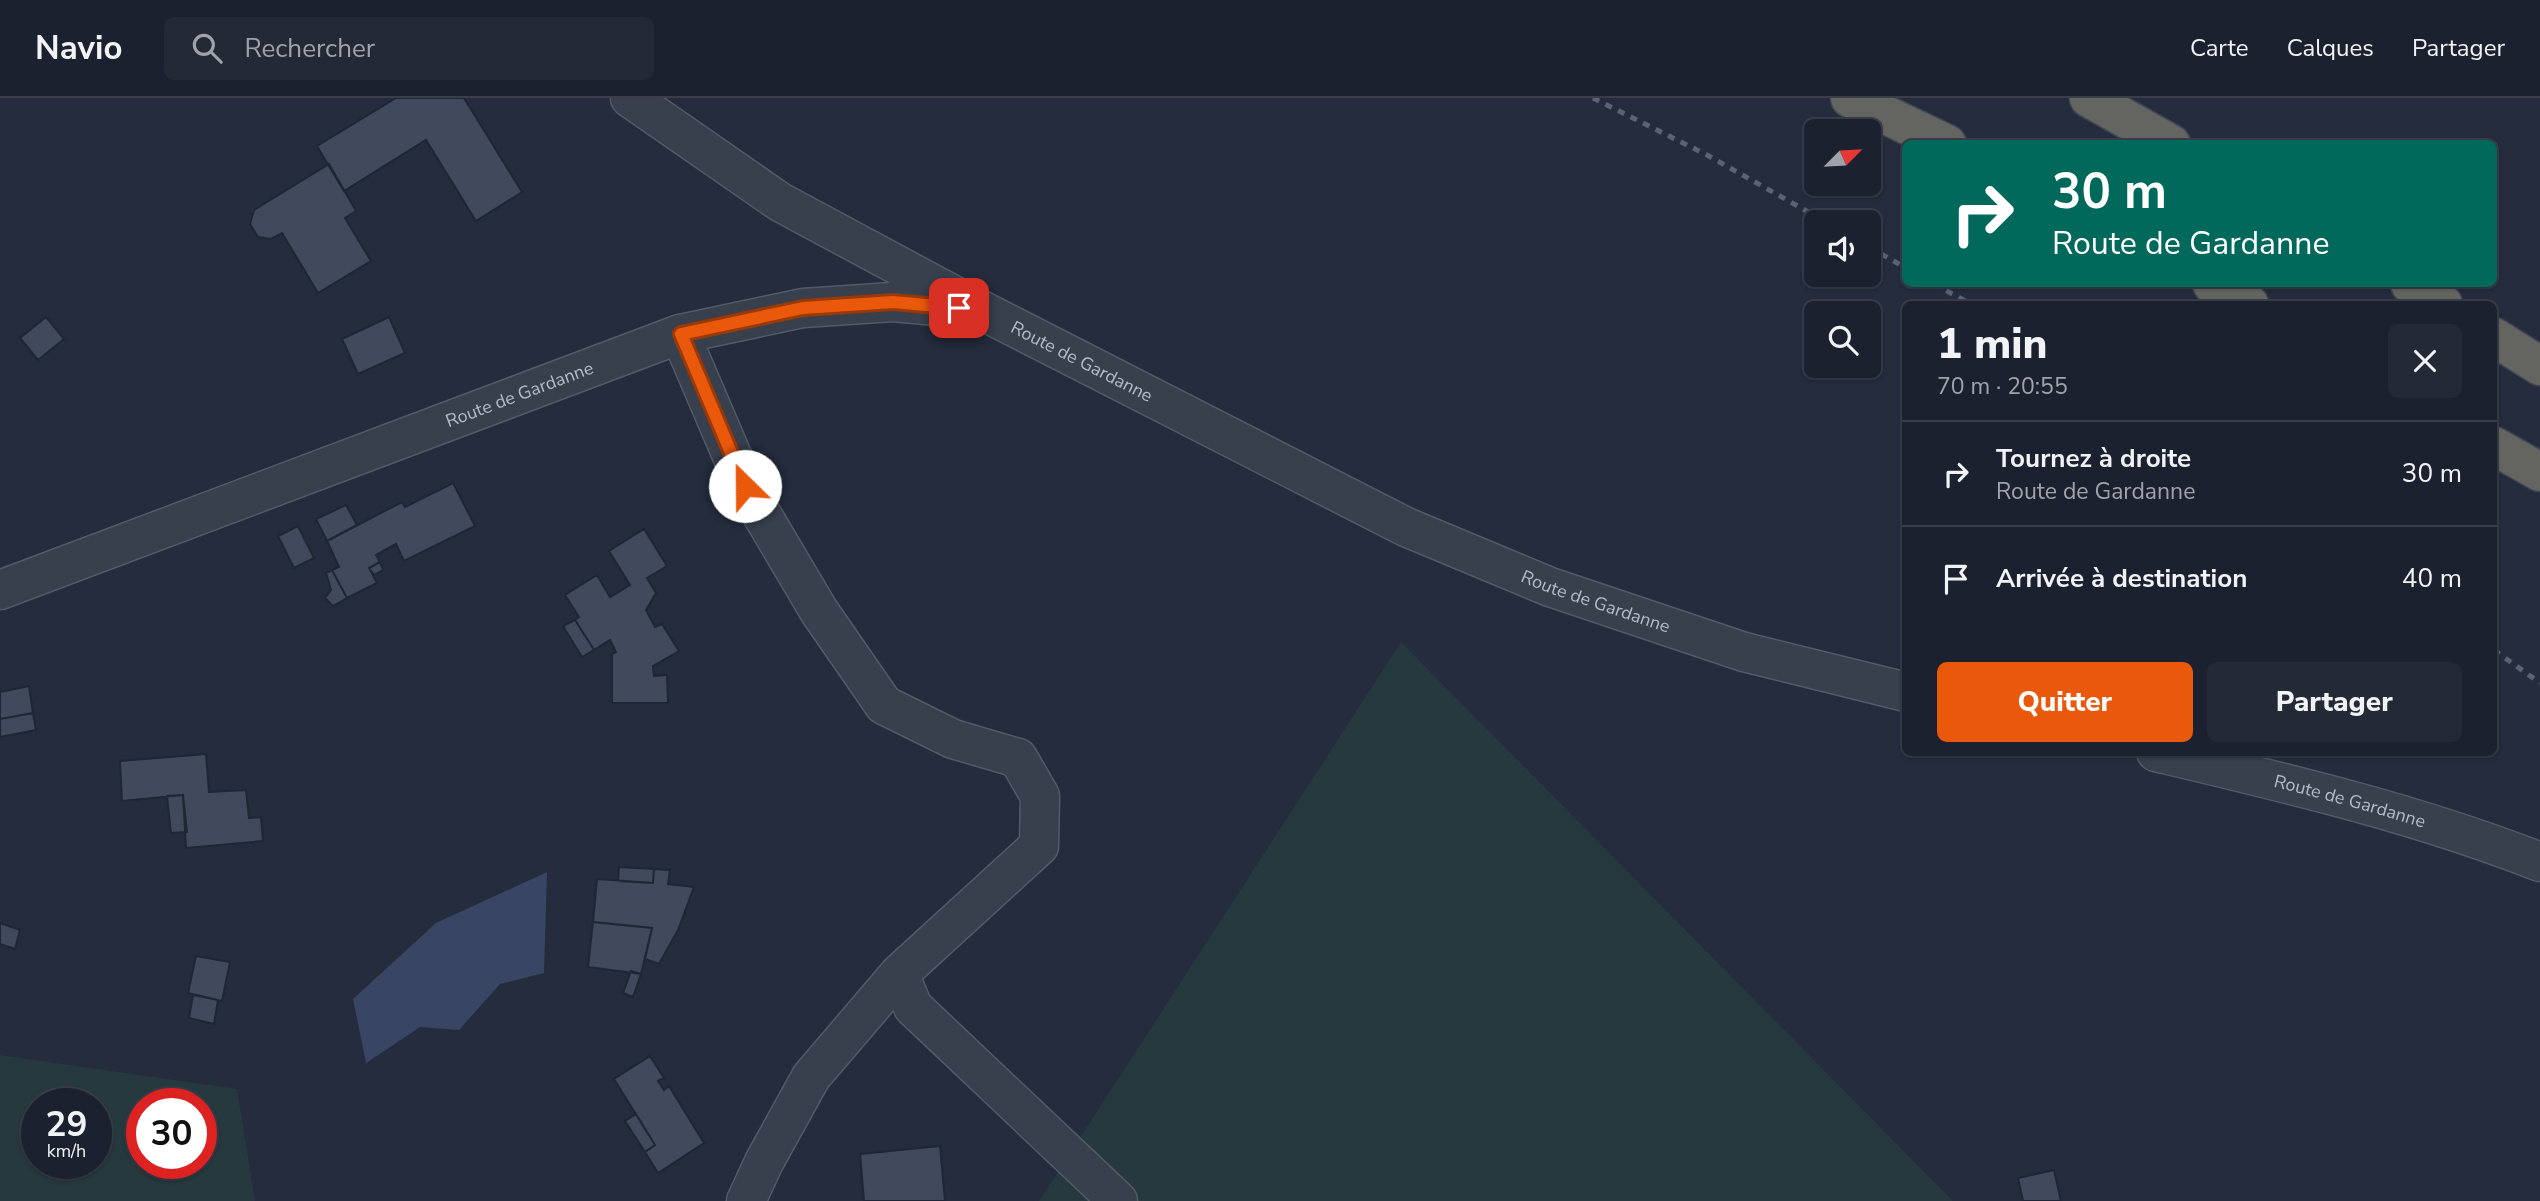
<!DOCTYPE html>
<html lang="fr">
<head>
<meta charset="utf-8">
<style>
  body { margin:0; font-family:"Nunito Sans",sans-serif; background:#242936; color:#f1f3f6; height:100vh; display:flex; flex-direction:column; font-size:26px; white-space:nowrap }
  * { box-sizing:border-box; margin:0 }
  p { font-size:23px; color:#a0a3aa }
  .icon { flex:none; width:38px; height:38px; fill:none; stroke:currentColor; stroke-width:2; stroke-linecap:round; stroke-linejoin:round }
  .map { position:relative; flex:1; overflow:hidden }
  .panel { position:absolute; left:1902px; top:203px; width:595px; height:455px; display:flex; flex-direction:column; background:#1b212e; border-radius:10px; box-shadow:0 2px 5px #0004,0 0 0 2px #393e4a }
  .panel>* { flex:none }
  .guide { position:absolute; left:1902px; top:42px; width:595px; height:147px; border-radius:10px; box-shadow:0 2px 5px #0004,0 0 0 2px #393e4a; background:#00695c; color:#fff; overflow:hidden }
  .needle { width:46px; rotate:66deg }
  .controls { position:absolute; left:1804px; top:21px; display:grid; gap:14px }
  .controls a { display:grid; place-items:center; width:77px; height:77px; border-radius:10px; background:#1b212e; box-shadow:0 2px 5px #0004,0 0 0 2px #393e4a; font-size:35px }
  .speed { position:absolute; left:21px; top:990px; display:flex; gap:14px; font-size:35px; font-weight:700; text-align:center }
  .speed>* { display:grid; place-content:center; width:91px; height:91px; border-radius:50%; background:#1b212e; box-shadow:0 2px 5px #0004,0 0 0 2px #393e4a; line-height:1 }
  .speed small { font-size:18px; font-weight:400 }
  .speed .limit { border:10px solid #d22; background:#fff; color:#111 }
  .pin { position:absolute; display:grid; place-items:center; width:60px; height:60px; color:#fff; margin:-30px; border-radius:14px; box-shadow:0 4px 10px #0006 }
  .me { position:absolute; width:77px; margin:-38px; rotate:337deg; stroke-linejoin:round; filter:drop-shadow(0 0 5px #0008) }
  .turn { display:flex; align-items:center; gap:24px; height:147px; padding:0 35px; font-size:32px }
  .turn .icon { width:91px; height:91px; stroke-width:2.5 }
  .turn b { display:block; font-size:49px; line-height:60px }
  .round { display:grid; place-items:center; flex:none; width:74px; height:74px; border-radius:10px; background:#242936 }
  .overview { display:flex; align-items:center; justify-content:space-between; height:119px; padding:0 35px }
  h1 { font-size:42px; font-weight:800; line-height:52px }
  .button { display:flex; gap:14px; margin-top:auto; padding:14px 35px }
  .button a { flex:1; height:80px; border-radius:10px; background:#ea580c; color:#fff; font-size:28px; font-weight:800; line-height:80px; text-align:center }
  .button a+a { background:#242936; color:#f1f3f6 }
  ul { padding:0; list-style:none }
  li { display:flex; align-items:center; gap:21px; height:105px; padding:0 35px; border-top:2px solid #393e4a }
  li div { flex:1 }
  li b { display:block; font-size:26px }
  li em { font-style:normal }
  header { display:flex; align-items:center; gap:42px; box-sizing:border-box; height:98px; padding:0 35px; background:#1b212e; border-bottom:2px solid #393e4a }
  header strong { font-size:33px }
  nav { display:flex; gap:38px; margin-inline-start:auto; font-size:24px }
  .search { width:490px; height:63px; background:#242936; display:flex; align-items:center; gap:18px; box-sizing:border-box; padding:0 24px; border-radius:10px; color:#a0a3aa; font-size:26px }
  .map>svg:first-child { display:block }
  .green { fill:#26393e; fill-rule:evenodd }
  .water { fill:#384664 }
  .building { fill:#404a5c; stroke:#1f2634; stroke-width:2 }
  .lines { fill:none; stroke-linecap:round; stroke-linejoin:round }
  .minor-casing { stroke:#535a68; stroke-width:41 }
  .tertiary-casing { stroke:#535a68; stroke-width:41 }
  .trunk-casing { stroke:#404755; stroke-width:41 }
  .minor { stroke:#383f4d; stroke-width:38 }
  .tertiary { stroke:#383f4d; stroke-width:38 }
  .trunk { stroke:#646461; stroke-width:38 }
  .rail { stroke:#5a6274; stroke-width:5; stroke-dasharray:7 7; stroke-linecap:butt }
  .route-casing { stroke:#983908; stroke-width:18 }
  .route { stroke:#ea580c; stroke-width:12 }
  .labels { text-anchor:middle; stroke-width:6; stroke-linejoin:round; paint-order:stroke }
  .street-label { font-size:18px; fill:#b4bac8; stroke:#1d2432 }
</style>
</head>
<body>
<header>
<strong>Navio</strong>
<div class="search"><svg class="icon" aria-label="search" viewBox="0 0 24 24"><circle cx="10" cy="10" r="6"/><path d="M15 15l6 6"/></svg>Rechercher</div>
<nav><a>Carte</a><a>Calques</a><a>Partager</a></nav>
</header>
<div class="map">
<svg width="2540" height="1103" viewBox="0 0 2540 1103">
  <rect width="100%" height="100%" fill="#242c3d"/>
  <path class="green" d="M1401 544 1953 1103H1039Z
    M0 957 237 991 255 1103H0ZM37 1006H96V1066H37ZM142 1006H201V1066H142Z"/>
  <path class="water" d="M547 774 544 875 500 886 459 932 420 929 366 965 353 901 436 825Z"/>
  <path class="building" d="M396 0H464L522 94 476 123 426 42 344 93 317 48Z
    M329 66 356 113 345 120 371 163 318 195 282 135 271 141 258 139 250 126 254 112Z
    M46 219 64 241 38 262 20 240Z
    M389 219 405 255 358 276 342 241Z
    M453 385 475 428 404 463 396 446 376 457 380 464 369 470 377 485 347 500 332 472 339 469 327 443 402 404 405 409Z
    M346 407 357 427 327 443 316 421Z
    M298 428 314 460 294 470 278 438Z
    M644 431 667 468 647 480 656 495 646 512 655 529 662 526 679 553 653 568 654 578 667 577 668 605H612V556L616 554 610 542 594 552 575 522 579 519 565 497 597 477 610 499 630 487 609 453Z
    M380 464 383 472 374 477 369 470Z
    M332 472 347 500 333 508 325 500 331 492 326 475Z
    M575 522 594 552 582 559 563 528Z
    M29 588 33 615 0 621V594Z
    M33 615 36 632 0 639V621Z
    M206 656 209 694 246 692 249 720 261 719 263 743 186 750 183 697 122 703 120 663Z
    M183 697 187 734 171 735 167 698Z
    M619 769 654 771 653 785 618 783Z
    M654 771 670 772 668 786 694 789 678 832 659 866 645 861 652 830 593 824 597 781 653 785Z
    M593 824 652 830 641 876 588 869Z
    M0 825 20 832 15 851 0 846Z
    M196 858 230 864 222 903 188 895Z
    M631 873 641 876 633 899 623 895Z
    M193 897 218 902 214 926 189 920Z
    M650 958 664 980 658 983 664 992 669 988 704 1045 658 1075 645 1054 655 1047 614 981Z
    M636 1016 655 1047 645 1054 625 1023Z
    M940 1048 945 1103H864L860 1056Z
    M2054 1072 2061 1103H2023L2018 1080Z"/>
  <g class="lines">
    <g class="minor-casing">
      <path id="minor" d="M630 0 780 104 981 212
        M680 236 745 388 819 513 884 607 953 641 1018 660 1040 698 1039 748 899 876 913 909 1118 1103
        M746 1103 764 1064 811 979 899 876"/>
    </g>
    <g class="tertiary-casing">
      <g id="tertiary">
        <path id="s1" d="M0 492 680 236 803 210 893 204 981 212 1406 429 1550 489 1744 554 1906 594"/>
        <path id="s2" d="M2156 654C2286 685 2415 715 2540 764"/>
      </g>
    </g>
    <g class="trunk-casing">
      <path id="trunk" d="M1850 0 1947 46
        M2089 0 2171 46
        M2212 186 2249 206
        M2410 186 2443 206
        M2494 239 2540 268
        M2494 348 2540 374"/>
    </g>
    <use href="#minor" class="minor"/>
    <use href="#tertiary" class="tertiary"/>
    <use href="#trunk" class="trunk"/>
    <path class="rail" d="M1593 0 1707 57 1826 124
      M1869 149 1906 170
      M1934 186 1971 206
      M2494 552 2540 585"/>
  </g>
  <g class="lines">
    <g class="route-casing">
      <path id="route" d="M745 388 681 236 803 210 893 204 959 210"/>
    </g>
    <use href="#route" class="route"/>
  </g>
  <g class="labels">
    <g class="street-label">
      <text dy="6" stroke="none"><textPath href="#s1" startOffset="1144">Route de Gardanne</textPath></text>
      <text dy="6" stroke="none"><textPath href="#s1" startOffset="555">Route de Gardanne</textPath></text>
      <text dy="6" stroke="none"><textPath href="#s1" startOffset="1712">Route de Gardanne</textPath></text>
      <text dy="6" stroke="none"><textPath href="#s2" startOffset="200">Route de Gardanne</textPath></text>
    </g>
  </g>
</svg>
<div class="controls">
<a><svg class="needle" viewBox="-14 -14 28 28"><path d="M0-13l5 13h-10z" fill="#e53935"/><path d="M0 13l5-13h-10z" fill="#a0a3aa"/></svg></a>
<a><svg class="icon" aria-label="sound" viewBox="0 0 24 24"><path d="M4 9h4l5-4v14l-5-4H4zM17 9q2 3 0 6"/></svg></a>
<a><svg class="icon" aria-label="search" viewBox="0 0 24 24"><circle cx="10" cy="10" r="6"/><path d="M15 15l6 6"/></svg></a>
</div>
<div class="speed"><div>29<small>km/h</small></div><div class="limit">30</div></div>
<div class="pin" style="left:959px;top:210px;background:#d93025"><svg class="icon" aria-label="arrive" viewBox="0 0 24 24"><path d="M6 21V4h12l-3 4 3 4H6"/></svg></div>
<svg class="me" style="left:745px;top:388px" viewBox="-20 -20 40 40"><circle r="19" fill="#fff"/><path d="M0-13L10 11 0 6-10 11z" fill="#ea580c"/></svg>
<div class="guide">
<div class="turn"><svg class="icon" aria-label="right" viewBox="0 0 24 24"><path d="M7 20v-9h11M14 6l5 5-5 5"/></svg><div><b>30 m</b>Route de Gardanne</div></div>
</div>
<section class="panel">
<div class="overview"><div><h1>1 min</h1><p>70 m · 20:55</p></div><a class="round"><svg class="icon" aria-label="close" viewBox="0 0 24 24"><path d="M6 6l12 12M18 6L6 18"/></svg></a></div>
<ul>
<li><svg class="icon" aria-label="right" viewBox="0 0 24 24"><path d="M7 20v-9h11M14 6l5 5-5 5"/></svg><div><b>Tournez à droite</b><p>Route de Gardanne</p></div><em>30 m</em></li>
<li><svg class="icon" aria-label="arrive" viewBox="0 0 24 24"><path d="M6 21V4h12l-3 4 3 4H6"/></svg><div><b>Arrivée à destination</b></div><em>40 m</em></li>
</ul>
<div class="button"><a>Quitter</a><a>Partager</a></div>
</section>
</div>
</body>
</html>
